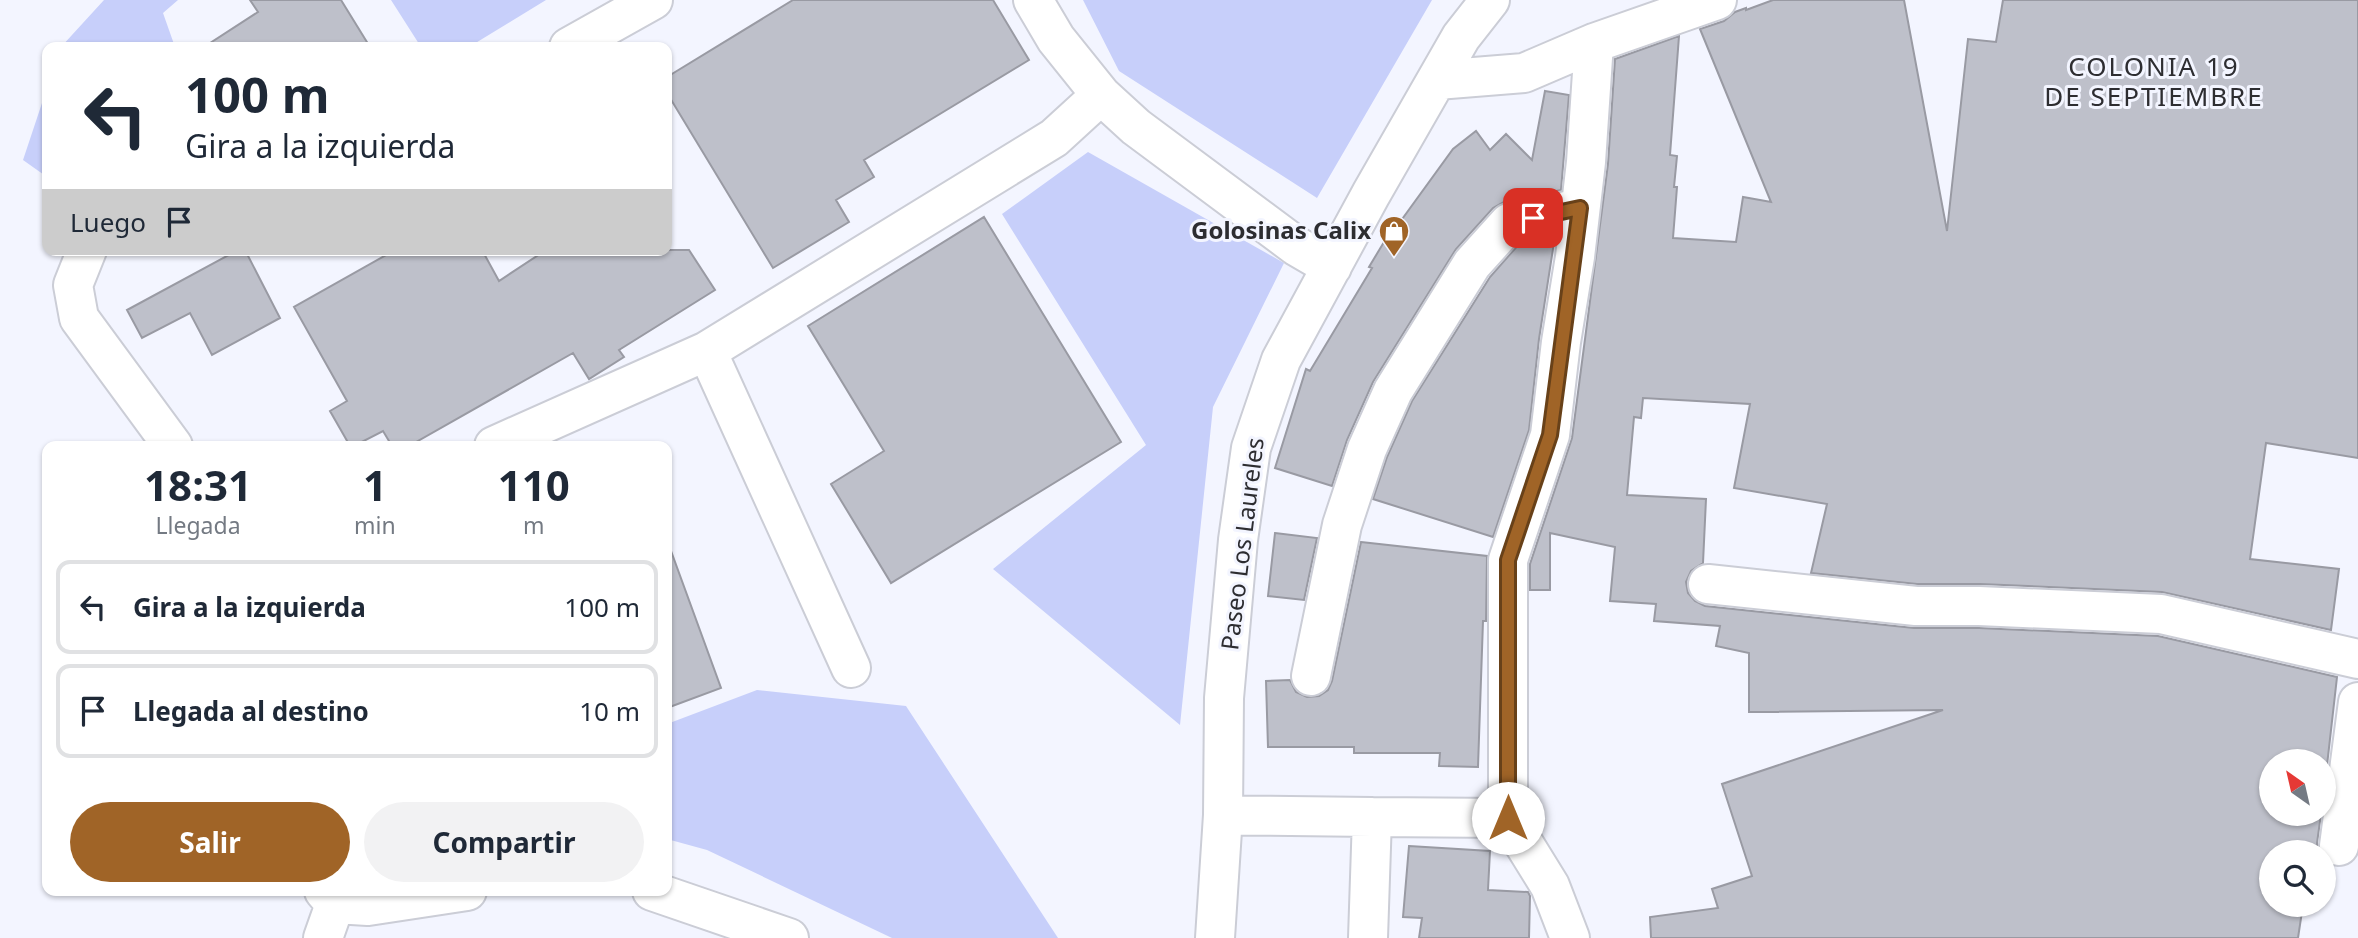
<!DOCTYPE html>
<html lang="es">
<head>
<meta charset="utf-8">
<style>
  body { margin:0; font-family:"Noto Sans",sans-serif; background:#f2f2f3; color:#1f2937; height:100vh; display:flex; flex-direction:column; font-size:26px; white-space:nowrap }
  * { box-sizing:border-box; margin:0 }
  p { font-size:23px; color:#747a83 }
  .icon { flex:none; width:38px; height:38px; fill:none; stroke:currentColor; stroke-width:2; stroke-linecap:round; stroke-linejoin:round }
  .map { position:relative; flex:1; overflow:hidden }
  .panel { position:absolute; left:42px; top:441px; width:630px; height:455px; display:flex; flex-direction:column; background:#fff; border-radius:14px; box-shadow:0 2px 5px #0004 }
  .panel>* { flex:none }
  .hud { position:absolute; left:42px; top:42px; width:630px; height:214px; border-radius:14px; box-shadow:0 2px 5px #0004; background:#fff; color:#1f2937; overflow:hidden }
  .needle { width:46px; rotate:326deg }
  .buttons { position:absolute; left:2259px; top:749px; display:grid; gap:14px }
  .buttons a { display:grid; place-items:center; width:77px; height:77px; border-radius:50%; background:#fff; box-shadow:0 2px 5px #0004; font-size:35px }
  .pin { position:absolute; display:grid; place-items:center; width:60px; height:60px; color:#fff; margin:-30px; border-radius:14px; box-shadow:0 4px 10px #0006 }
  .me { position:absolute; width:77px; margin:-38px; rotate:0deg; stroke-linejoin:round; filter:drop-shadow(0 0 5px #0008) }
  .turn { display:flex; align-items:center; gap:24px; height:147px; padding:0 28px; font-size:32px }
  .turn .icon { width:91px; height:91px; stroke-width:2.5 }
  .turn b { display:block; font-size:49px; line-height:60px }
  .then { display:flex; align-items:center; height:66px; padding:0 28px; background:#0003; gap:14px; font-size:26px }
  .eta { display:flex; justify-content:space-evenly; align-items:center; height:119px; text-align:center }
  .eta b { font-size:42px; font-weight:700; line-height:49px }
  .action { display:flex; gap:14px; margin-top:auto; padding:14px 28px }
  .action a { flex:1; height:80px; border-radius:42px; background:#a06427; color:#fff; font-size:28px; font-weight:700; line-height:80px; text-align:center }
  .action a+a { background:#f2f2f3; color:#1f2937 }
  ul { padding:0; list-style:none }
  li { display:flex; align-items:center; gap:21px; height:94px; margin:0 14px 10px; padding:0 14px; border:4px solid #e0e1e3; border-radius:14px }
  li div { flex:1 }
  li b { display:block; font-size:26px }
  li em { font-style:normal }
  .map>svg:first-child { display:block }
  .green { fill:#c7cffa }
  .building { fill:#bec0ca; stroke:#999aa3; stroke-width:2 }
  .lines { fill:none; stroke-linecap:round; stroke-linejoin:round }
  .minor-casing { stroke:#cbcdd6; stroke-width:42 }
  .minor { stroke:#fff; stroke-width:38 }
  .route-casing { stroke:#684119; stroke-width:18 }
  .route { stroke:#a06427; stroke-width:12 }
  .labels { text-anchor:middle; stroke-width:6; stroke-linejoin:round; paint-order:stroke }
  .poi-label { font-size:24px; font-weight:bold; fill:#2d2d31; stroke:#f3f5ff; text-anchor:end }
  .street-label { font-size:24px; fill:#2d2d31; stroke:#f3f5ff }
  .neighbourhood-label { font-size:26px; letter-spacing:2px; fill:#2d2d31; stroke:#f3f5ff }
</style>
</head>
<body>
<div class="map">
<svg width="2358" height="938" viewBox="0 0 2358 938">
  <rect width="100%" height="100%" fill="#f3f5ff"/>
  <path class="green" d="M104 0H178L163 13 175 47H61Z
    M391 0H546L469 47H421Z
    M1083 0H1432L1317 198 1119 71Z
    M47 88V177L23 160Z
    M1088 152 1284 263 1213 407 1180 725 993 569 1146 445 1002 214Z
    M757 690 906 706 1058 938H892L707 850 667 839V724Z"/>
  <path class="building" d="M250 0H341L370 47H204L258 12Z
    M793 0H993L1029 60 864 160 874 177 836 200 849 222 773 268 667 93V77Z
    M1773 0H1904L1947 231 1968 39 1996 42 2003 0H2358V458L2266 443 2250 559 2339 569 2331 630 2162 592 1980 584H1917L1811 573 1827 504 1734 488 1750 404 1643 398 1641 418 1634 417 1627 495 1706 499 1703 563 1691 571 1686 582 1688 593 1695 601 1705 606 1914 628H1979L2158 636 2337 677 2324 792V761H2272V814H2321L2317 843 2318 852H2272V905H2303L2298 938H1651L1650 917 1718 908 1712 889 1752 876 1722 784 1943 710 1749 712V653L1716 646 1720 626 1654 621 1656 604 1610 601 1615 547 1550 533V590H1530V564L1572 438 1608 164 1615 59 1679 36 1670 155 1677 156 1674 187H1677L1673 238 1736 242 1743 197 1771 202 1700 29 1724 21 1735 12 1746 8V10Z
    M1545 91 1569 95 1561 190 1504 202 1493 208 1456 249 1373 382 1347 440 1332 486 1275 468 1306 369 1310 371 1372 268 1369 267 1390 232 1392 233 1453 149 1476 131 1490 150 1506 134 1532 160Z
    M984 217 1121 442 891 583 831 484 884 451 808 326Z
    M1555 236 1539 339 1529 430 1493 537 1373 499 1387 457 1412 401 1490 277 1520 243Z
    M238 250H245L280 318 212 355 190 313 142 338 127 310Z
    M395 250H482L499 281 546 250H689L715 290 619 350 624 357 589 379 573 353 409 446H392L383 431 354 446H350L330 411 347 401 294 307Z
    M1275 533 1317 538 1304 600 1268 596Z
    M1361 542 1487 556 1486 621H1483L1478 767 1439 766 1440 753H1354V747H1268L1266 681 1290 680 1296 692 1307 697 1319 696 1328 690 1332 681Z
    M667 551H671L721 688 667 708Z
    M1409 846 1490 851 1488 890 1528 892 1530 896 1529 938H1419L1422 918 1403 917Z"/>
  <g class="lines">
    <g class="minor-casing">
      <path id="minor" d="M1033 0 1056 39 1101 95
        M569 47 653 0
        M1437 80 1524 73 1594 43 1717 0
        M87 250 73 285 79 318 173 446
        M707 351 851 668
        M494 446 707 351 1054 138 1101 95 1136 127 1296 246 1332 267
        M1708 584 1916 606H1979L2161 614 2358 659
        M1311 676 1342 525 1367 449 1393 391 1472 264 1509 223 1580 208
        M1223 815 1372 817 1368 938
        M1372 817 1508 818
        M2339 846 2358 702
        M324 891 335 904 368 906 467 891
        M652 891 789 938
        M323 938 335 904
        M1215 938 1223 815 1224 698 1238 540 1251 448 1281 360 1371 194 1461 37 1490 0
        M1570 938 1550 886 1508 818V560L1550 435 1561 342 1575 257 1586 162 1594 43"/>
    </g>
    <use href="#minor" class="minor"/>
  </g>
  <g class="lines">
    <g class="route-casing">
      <path id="route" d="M1508 818V560L1550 435 1580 208 1533 218"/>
    </g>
    <use href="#route" class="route"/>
  </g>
  <defs>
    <g id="shop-pin" transform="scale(1.575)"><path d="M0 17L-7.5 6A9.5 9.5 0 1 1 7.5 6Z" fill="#a06427" stroke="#f3f5ff"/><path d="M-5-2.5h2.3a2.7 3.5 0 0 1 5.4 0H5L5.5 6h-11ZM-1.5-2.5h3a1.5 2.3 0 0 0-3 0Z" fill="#fff"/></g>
  </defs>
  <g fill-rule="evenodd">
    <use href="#shop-pin" x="1394" y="231"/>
  </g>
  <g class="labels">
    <g class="poi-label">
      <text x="1371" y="239">Golosinas Calix</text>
    </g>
    <g class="street-label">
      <text transform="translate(1243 544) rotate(-83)" y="8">Paseo Los Laureles</text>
    </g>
    <g class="neighbourhood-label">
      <text x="2154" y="76">COLONIA 19<tspan x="2154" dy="30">DE SEPTIEMBRE</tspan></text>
    </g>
  </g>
</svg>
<div class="buttons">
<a><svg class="needle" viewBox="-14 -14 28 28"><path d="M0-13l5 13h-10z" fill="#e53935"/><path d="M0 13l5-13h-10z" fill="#747a83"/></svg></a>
<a><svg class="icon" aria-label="search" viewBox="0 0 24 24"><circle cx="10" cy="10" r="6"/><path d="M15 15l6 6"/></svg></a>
</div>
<div class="pin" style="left:1533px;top:218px;background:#d93025"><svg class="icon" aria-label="arrive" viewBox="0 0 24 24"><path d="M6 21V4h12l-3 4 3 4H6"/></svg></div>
<svg class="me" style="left:1508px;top:818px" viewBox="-20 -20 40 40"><circle r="19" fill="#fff"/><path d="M0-13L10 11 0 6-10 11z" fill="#a06427"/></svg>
<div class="hud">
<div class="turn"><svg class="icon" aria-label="left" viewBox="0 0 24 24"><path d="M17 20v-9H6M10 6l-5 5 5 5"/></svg><div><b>100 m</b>Gira a la izquierda</div></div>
<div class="then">Luego<svg class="icon" aria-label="arrive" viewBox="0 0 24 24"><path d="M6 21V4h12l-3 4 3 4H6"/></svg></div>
</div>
<section class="panel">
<div class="eta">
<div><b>18:31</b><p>Llegada</p></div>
<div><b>1</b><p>min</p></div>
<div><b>110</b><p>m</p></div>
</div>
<ul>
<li><svg class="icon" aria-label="left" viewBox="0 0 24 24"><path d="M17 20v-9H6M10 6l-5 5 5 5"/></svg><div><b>Gira a la izquierda</b></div><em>100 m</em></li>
<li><svg class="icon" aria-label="arrive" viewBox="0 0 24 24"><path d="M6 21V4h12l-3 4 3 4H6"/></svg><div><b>Llegada al destino</b></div><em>10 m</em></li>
</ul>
<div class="action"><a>Salir</a><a>Compartir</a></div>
</section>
</div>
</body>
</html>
